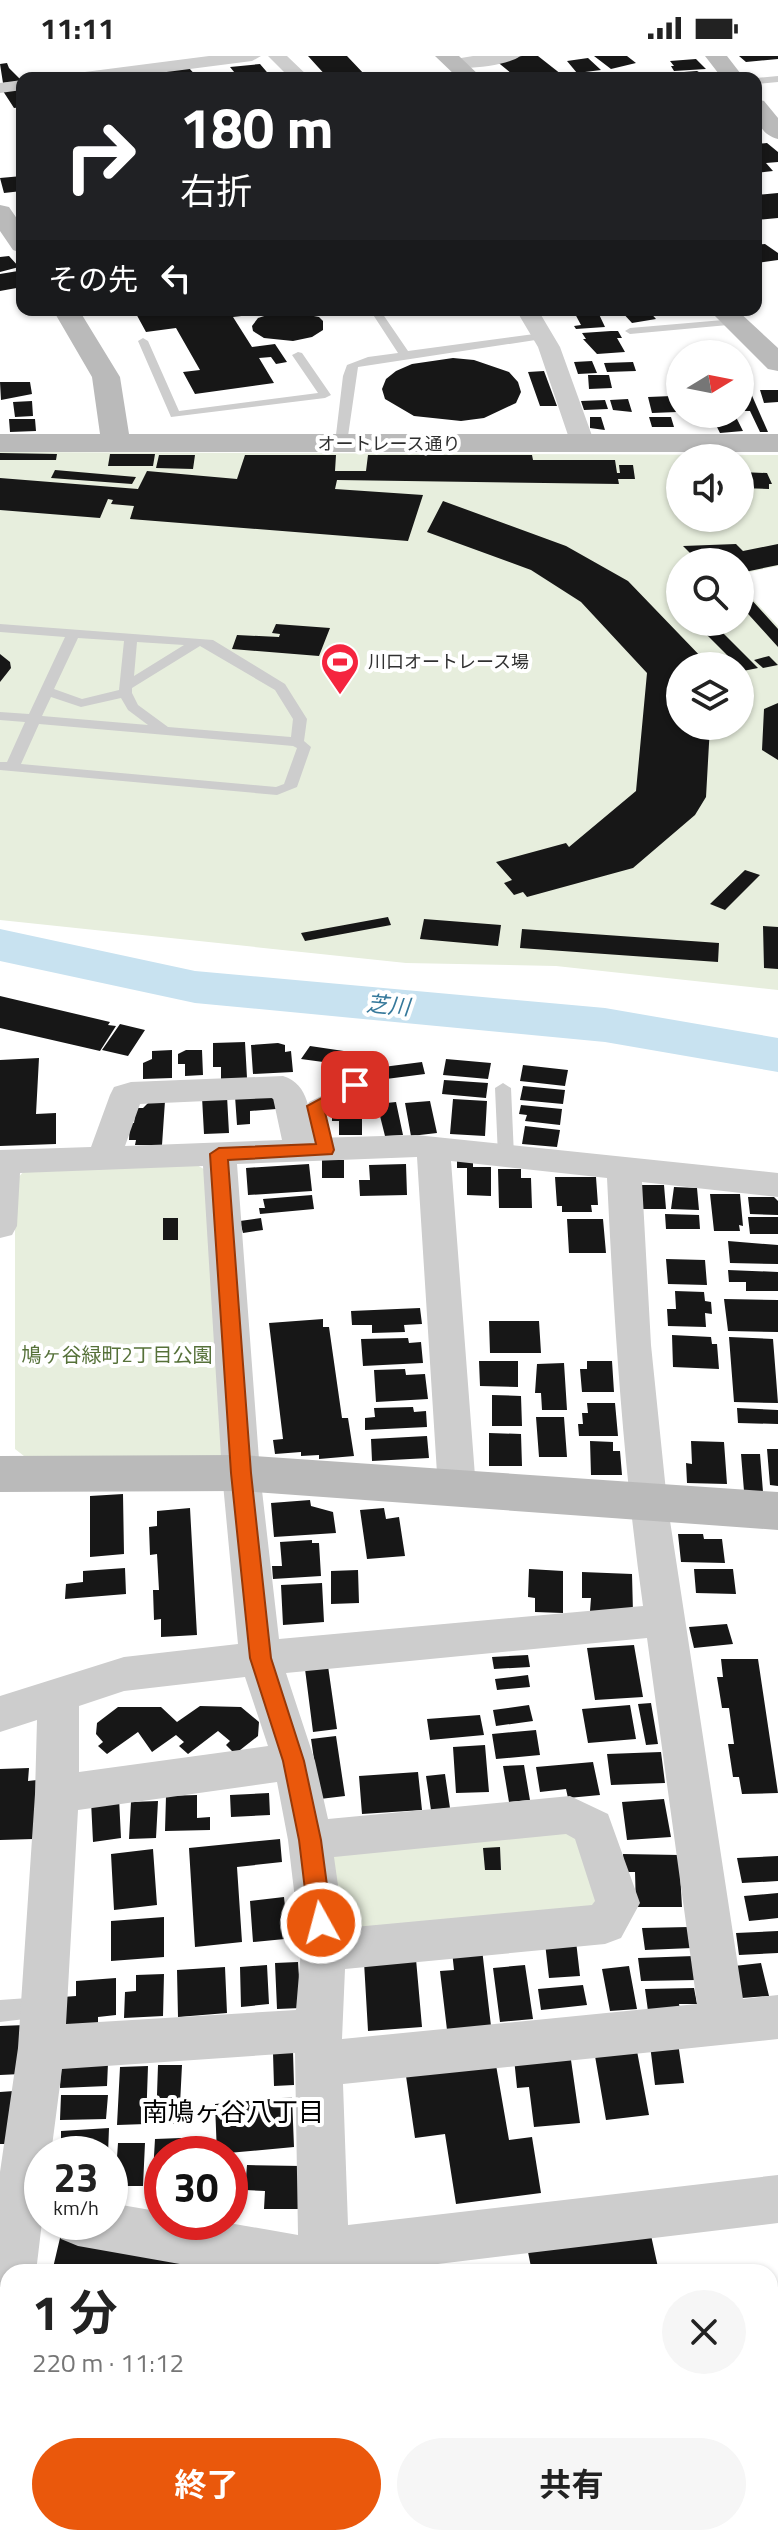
<!DOCTYPE html>
<html lang="ja">
<head>
<meta charset="utf-8">
<style>
  body { margin:0; font-family:"Titillium Web","Noto Sans JP",sans-serif; background:#f6f6f6; color:#222; height:100vh; display:flex; flex-direction:column; font-size:30px; white-space:nowrap }
  * { box-sizing:border-box; margin:0 }
  p { font-size:26px; color:#767676 }
  .icon { flex:none; width:44px; height:44px; fill:none; stroke:currentColor; stroke-width:2; stroke-linecap:round; stroke-linejoin:round }
  .map { position:relative; flex:1; overflow:hidden }
  .sheet { position:absolute; left:0px; top:2208px; width:778px; height:282px; display:flex; flex-direction:column; background:#fff; border-radius:24px 24px 0 0; box-shadow:0 2px 6px #0004 }
  .sheet>* { flex:none }
  .banner { position:absolute; left:16px; top:16px; width:746px; height:244px; border-radius:16px; box-shadow:0 2px 6px #0004; background:#202124; color:#fff; overflow:hidden }
  .needle { width:52px; rotate:80deg }
  .tools { position:absolute; left:666px; top:284px; display:grid; gap:16px }
  .tools a { display:grid; place-items:center; width:88px; height:88px; border-radius:50%; background:#fff; box-shadow:0 2px 6px #0004; font-size:40px }
  .speed { position:absolute; left:24px; top:2080px; display:flex; gap:16px; font-size:40px; font-weight:700; text-align:center }
  .speed>* { display:grid; place-content:center; width:104px; height:104px; border-radius:50%; background:#fff; box-shadow:0 2px 6px #0004; line-height:1 }
  .speed small { font-size:20px; font-weight:400 }
  .speed .limit { border:12px solid #d22; background:#fff; color:#111 }
  .pin { position:absolute; display:grid; place-items:center; width:68px; height:68px; color:#fff; margin:-34px; border-radius:16px; box-shadow:0 4px 12px #0006 }
  .me { position:absolute; width:88px; margin:-44px; rotate:353deg; stroke-linejoin:round; filter:drop-shadow(0 0 6px #0008) }
  .turn { display:flex; align-items:center; gap:28px; height:168px; padding:0 32px; font-size:36px }
  .turn .icon { width:104px; height:104px; stroke-width:2.5 }
  .turn b { display:block; font-size:56px; line-height:68px }
  .then { display:flex; align-items:center; height:76px; padding:0 32px; background:#0003; gap:16px; font-size:30px }
  .round { display:grid; place-items:center; flex:none; width:84px; height:84px; border-radius:42px; background:#f6f6f6 }
  .overview { display:flex; align-items:center; justify-content:space-between; height:136px; padding:0 32px }
  h1 { font-size:48px; font-weight:700; line-height:60px }
  .button { display:flex; gap:16px; margin-top:auto; padding:16px 32px }
  .button a { flex:1; height:92px; border-radius:48px; background:#ea580c; color:#fff; font-size:32px; font-weight:700; line-height:92px; text-align:center }
  .button a+a { background:#f6f6f6; color:#222 }
  .status { display:flex; justify-content:space-between; align-items:center; height:56px; padding:0 40px; background:#fff; direction:ltr }
  .status svg { height:22px; fill:currentColor }
  .map>svg:first-child { display:block }
  .green { fill:#e7eedd; fill-rule:evenodd }
  .lines { fill:none; stroke-linecap:round; stroke-linejoin:round }
  .river { fill:#c8e2f0; fill-rule:evenodd }
  .building { fill:#171717 }
  .lane { fill:#cdcdcd; fill-rule:evenodd }
  .street { fill:#cdcdcd; fill-rule:evenodd }
  .secondary { fill:#bababa; fill-rule:evenodd }
  .route { fill:#ea580c; stroke:#983908; stroke-width:2 }
  .labels { text-anchor:middle; stroke-width:8; stroke-linejoin:round; paint-order:stroke }
  .far-street-label { font-size:18px; fill:#303030; stroke:#fff }
  .far-poi-label { font-size:18px; fill:#303030; stroke:#fff; text-anchor:start }
  .park-label { font-size:20px; fill:#567139; stroke:#fff }
  .water-label { font-size:22px; font-style:italic; fill:#36799b; stroke:#fff }
  .near-neighbourhood-label { font-size:26px; fill:#000; stroke:#fff }
</style>
</head>
<body>
<div class="status"><b>11:11</b><svg viewBox="0 0 49 12"><path d="M0 12V9h3v3zM5 12V6h3v6zM10 12V3h3v9zM15 12V0h3v12zM26 1h20v11H26zM47 4h2v5h-2z"/></svg></div>
<div class="map">
<svg width="778" height="2489" viewBox="0 0 778 2489">
  <rect width="100%" height="100%" fill="#fff"/>
  <path class="green" d="M0 396 778 399V510L740 518V506H680V566H740V529L778 570V934L556 910 406 907 0 864ZM680 402H740V462H680ZM680 610H740V670H680Z
    M197 1109 207 1115 226 1403 24 1400 15 1393V1125L26 1113Z
    M571 1771 605 1845 596 1857 354 1880 337 1870 328 1805 338 1790Z"/>
  <g class="lines">
    <path class="river" d="M0 873 195 915 605 952 778 982V1016L605 986 195 947 0 905Z"/>
  </g>
  <path class="building" d="M308 0H347L365 19 328 22Z
    M522 0H538L566 22H517L495 4Z
    M594 0H627L636 7 611 13Z
    M739 0H778V3L746 6Z
    M588 2 601 14 577 17 567 5Z
    M696 3 706 13 674 15 671 10H674L670 5Z
    M7 7 9 12 22 25 3 27 0 8Z
    M260 8 272 22H239L230 11Z
    M189 12 198 22H162L157 16Z
    M697 15 710 22H675L671 17Z
    M22 33V51L14 52 3 35Z
    M767 87 778 96V106L766 107 773 115 756 117V88Z
    M22 120V135L4 137 0 122Z
    M778 137V162L756 164V139Z
    M765 188 778 197V204L756 207V189Z
    M9 200 19 211 0 216V201Z
    M18 215 22 220V231L0 235V218Z
    M134 254H254L257 258 233 261 252 291 275 288 287 306 276 308 271 301 259 302 274 327 195 338 183 316 200 314 176 272 146 276Z
    M283 254 319 261 323 265V274L312 281 293 285 264 282 253 275 252 270 258 262Z
    M597 254 605 271 576 273 574 270 581 269 574 256Z
    M620 254H648L656 263 632 267Z
    M611 275H618L622 282H617L625 296 597 298 583 283H586L582 277Z
    M453 302 474 304 509 316 518 326 521 336 516 347 484 362 461 365 414 360 385 343 382 333 386 323 396 315 412 308Z
    M592 305 597 317 578 318 574 306Z
    M633 306 636 315 607 316 604 307Z
    M544 315 557 350H540L528 316Z
    M588 319H609L612 332 589 333Z
    M0 326H30L32 338 1 344Z
    M760 334H778V346L764 347Z
    M750 335 768 376H760L750 355H742L740 336Z
    M672 340 677 356 652 357 648 341Z
    M628 343 632 356 613 354 610 344Z
    M605 344 608 353 584 354 581 345Z
    M32 345 33 360 15 361 13 346Z
    M590 361H601L605 374 590 372Z
    M649 361H671L674 371H652Z
    M736 361 743 375 720 377 713 363Z
    M9 363H35L36 375 10 376Z
    M0 397 57 398 56 404H0Z
    M110 398H155L153 410H108Z
    M159 399H195L193 413 156 412Z
    M245 399H336L335 415H366L368 399H532L533 404H615L617 417H620L619 409H633L635 423H618L619 428 337 424 335 433 423 439 408 485 130 463 134 450 111 448 113 444 108 443 100 462 0 454V422L138 433 147 415 237 423Z
    M55 414 136 421 132 428 51 422Z
    M740 416 767 417 772 428H769V433L740 432Z
    M443 445 566 490 628 525 705 605 708 610H680V670H710L706 741 695 759 633 812 527 841 523 836 514 839 504 827 512 824 496 806 566 787 569 791 636 735 647 617 581 546 531 514 427 476Z
    M736 488 743 495 778 488V509L740 517V506H699L683 490Z
    M740 531 778 573V591L740 549Z
    M276 568 330 572 319 600 232 593 237 579 279 581 280 578 272 577Z
    M714 568 758 612 743 615 700 572Z
    M0 598 10 606 11 612 0 626Z
    M769 600 778 609 763 612 754 604Z
    M778 647V704L762 694 764 653Z
    M745 814 760 819 725 854 710 848Z
    M388 861 391 869 305 885 301 877Z
    M424 863 501 869 498 890 420 883Z
    M763 870 778 871V913L764 912Z
    M522 873 719 887 718 906 520 892Z
    M0 940 110 966 108 969 116 970 100 995 0 972Z
    M120 968 145 974 128 1000 102 994Z
    M245 986 247 1022 221 1024V1011H213V987Z
    M278 987 285 989V996L291 995 293 1016 253 1018 251 989Z
    M310 990 364 998 360 1011 301 1003Z
    M172 994V1022L143 1023V1007L152 1003V995Z
    M186 994H202L203 1019 185 1020V1008H178V998Z
    M39 1002 36 1058 56 1057V1088L0 1090V1004Z
    M446 1003 491 1007 488 1023 443 1019Z
    M422 1006 425 1018 386 1023 383 1011Z
    M523 1009 568 1014 565 1030 520 1025Z
    M444 1024 488 1027 486 1042 442 1038Z
    M523 1030 565 1034 563 1048 520 1044Z
    M265 1038 275 1044 276 1053 250 1055V1068L237 1069 235 1040Z
    M227 1040 229 1077 204 1078 202 1041Z
    M453 1043 487 1045 485 1080 450 1078Z
    M150 1045H165L162 1089H135L136 1084H129L130 1067H134L136 1052H143Z
    M430 1045 437 1077 411 1080 405 1047Z
    M396 1046 403 1079 385 1080 377 1048Z
    M341 1048H362V1079H339V1065H332V1054Z
    M521 1049 562 1053 560 1069 525 1065 527 1059 519 1058Z
    M525 1070 560 1074 557 1091 522 1088Z
    M322 1104H344V1122H322Z
    M457 1105H473V1111H491V1140L467 1139V1112H457Z
    M309 1108 312 1135 248 1139 246 1112Z
    M406 1108 407 1139 360 1140 359 1124H370L369 1109Z
    M498 1113H521V1122H531L532 1152H499Z
    M555 1121H596L598 1149H591L592 1156H562V1150H557Z
    M641 1129H664L666 1153H642Z
    M674 1131 697 1132 699 1154 671 1153Z
    M710 1138H740L743 1170 739 1169 740 1175H714Z
    M312 1139 314 1153 260 1158 259 1152H265L263 1143Z
    M748 1141H774L778 1145V1159L750 1158Z
    M665 1158 699 1159 700 1173H666Z
    M748 1161H778V1178H750Z
    M163 1162H178V1184H163Z
    M261 1162 263 1174 243 1177 240 1165Z
    M567 1163H603L606 1197H569Z
    M728 1185 778 1189V1208L730 1207Z
    M666 1203 705 1204 707 1229 668 1228Z
    M728 1214 778 1216V1235H746V1226H729Z
    M675 1235 704 1236 705 1245 711 1246 712 1258 705 1257 706 1271 668 1270 667 1253H676Z
    M724 1243 778 1244V1276L728 1275Z
    M420 1252 422 1268 404 1269 405 1276 372 1277V1269H352L351 1255Z
    M323 1263V1271H329L342 1362H348L354 1400 319 1403V1399L301 1400V1396L275 1398 273 1384 283 1383 269 1267Z
    M489 1265H539L541 1297H490Z
    M672 1279 711 1281 712 1288H717L719 1313 673 1311Z
    M729 1281 773 1283 778 1347 734 1346Z
    M408 1282 409 1287 421 1286 423 1307 363 1310 361 1283Z
    M479 1305H518V1331L480 1330Z
    M587 1305H612L614 1336H582L580 1313H587Z
    M564 1307 567 1354H542L541 1337H535L537 1308Z
    M405 1313 406 1319 425 1318 428 1343 376 1346 374 1314Z
    M492 1339 521 1340 522 1370H492Z
    M587 1347H615L618 1380H579L578 1368H583L582 1357H588Z
    M413 1351 414 1356 426 1355 427 1371 365 1374V1362L375 1361 374 1352Z
    M737 1352 778 1354V1368L738 1367Z
    M536 1361H564L567 1401H539Z
    M489 1377 521 1378 522 1410H489Z
    M427 1380 429 1402 372 1405 371 1383Z
    M590 1385 613 1386V1395H620L622 1419H591Z
    M691 1385 724 1386 727 1428 687 1427 686 1407 692 1408Z
    M767 1393H778V1430L770 1429Z
    M741 1398H760L763 1436 744 1435Z
    M123 1438 124 1498 90 1501V1440Z
    M310 1444 311 1450 333 1456 336 1477 274 1481 271 1447Z
    M190 1452 197 1579 161 1581V1563L154 1564 153 1534H159L157 1498 150 1499 149 1471 157 1470V1455Z
    M384 1452 386 1463 399 1461 405 1500 367 1503 360 1454Z
    M678 1478H703L704 1483H722L725 1507 681 1506Z
    M312 1484V1487H319L321 1520 273 1523 272 1510H282L280 1486Z
    M125 1512 126 1538 65 1543 66 1528 83 1526V1515Z
    M529 1513 563 1515V1557L535 1556V1542L528 1541Z
    M694 1513H733L736 1538 696 1537Z
    M358 1514 359 1547 331 1548V1515Z
    M582 1516 632 1518 633 1557 590 1555 591 1542H582Z
    M322 1527 324 1566 283 1569 281 1529Z
    M727 1568 733 1588 694 1592 689 1571Z
    M634 1589 643 1641 595 1644 587 1592Z
    M528 1599 530 1611 494 1613 492 1601Z
    M721 1603H758L778 1737 742 1738 739 1721H733L728 1688H734L729 1652H722L717 1621H723Z
    M328 1610 337 1673 313 1676 305 1613Z
    M528 1619 530 1631 497 1634 495 1623Z
    M651 1647 658 1688 646 1689 638 1648Z
    M529 1649 533 1665 496 1670 493 1654Z
    M630 1649 636 1683 588 1687 582 1653Z
    M200 1650 241 1651 259 1666 258 1680 235 1698 226 1689 230 1685 218 1675 188 1698 179 1690 184 1686 176 1679 152 1696 138 1676 107 1698 98 1690 103 1686 96 1678 97 1667 118 1651H161L177 1666Z
    M480 1659 484 1679 430 1684 427 1663Z
    M536 1674 540 1699 496 1703 492 1678Z
    M336 1680 345 1740 320 1743 311 1683Z
    M485 1689 489 1736 456 1737 453 1691Z
    M661 1696 665 1727 611 1729 607 1698Z
    M593 1706 600 1739 568 1742 566 1733 540 1736 536 1711Z
    M524 1709 530 1744 509 1746 503 1710Z
    M29 1712 28 1725 37 1724 33 1783 0 1784V1713Z
    M418 1716 422 1754 362 1758 359 1720Z
    M445 1718 450 1752 431 1754 426 1720Z
    M269 1737 270 1759 231 1761 230 1739Z
    M197 1739V1762L210 1761V1774L165 1775 166 1740Z
    M119 1742 121 1782 93 1786 91 1745Z
    M664 1743 671 1781 627 1784 622 1746Z
    M158 1745 156 1782 129 1783 131 1746Z
    M280 1783 282 1806 237 1811 242 1886 195 1891 189 1792Z
    M500 1791 501 1814H485L483 1792Z
    M153 1793 157 1849 114 1854 111 1798Z
    M623 1798 679 1799 682 1851H636L635 1816H624Z
    M778 1800V1825L742 1827 737 1802Z
    M778 1837V1862L749 1865 744 1840Z
    M284 1841 286 1860 293 1859 295 1882 253 1886 250 1845Z
    M164 1861V1901L111 1905V1865Z
    M689 1871 692 1892 645 1894 642 1872Z
    M778 1875V1897L739 1899 736 1877Z
    M576 1885 580 1920 549 1922 545 1887Z
    M482 1893 491 1970 447 1974 440 1915 454 1914 452 1895Z
    M694 1900 697 1924 641 1925 638 1902Z
    M416 1903 422 1971 368 1975 364 1906Z
    M298 1906 301 1952 277 1953 275 1907Z
    M761 1907 769 1940 742 1942 734 1910Z
    M267 1909 269 1948 241 1951 240 1911Z
    M525 1909 533 1963 500 1966 493 1912Z
    M629 1910 637 1953 610 1955 602 1913Z
    M225 1911 227 1957 178 1961 177 1914Z
    M164 1918 163 1960 124 1962 125 1936 136 1935V1919Z
    M116 1922V1959L98 1961V1969L63 1972V1941L76 1940V1925Z
    M583 1929 587 1949 541 1954 538 1933Z
    M694 1932 697 1948H679L680 1954 648 1955 645 1933Z
    M25 1969 21 2018 0 2019V1970Z
    M678 1987 684 2027 655 2029 650 1989Z
    M637 1995 649 2059 606 2064 595 2000Z
    M293 1996 294 2029 274 2030 273 1997Z
    M570 1997 580 2067 534 2071 529 2031 517 2032 514 2002Z
    M108 2007 107 2030 60 2032 61 2009Z
    M158 2009H182L179 2068H156Z
    M496 2009 509 2084 532 2081 541 2137 456 2148 445 2078 415 2082 406 2020Z
    M148 2010 146 2068 117 2069 120 2011Z
    M14 2035 12 2088H0V2036Z
    M61 2039H108L106 2063 60 2064Z
    M292 2041 294 2091 217 2098 215 2048Z
    M109 2072 108 2098H61V2075Z
    M181 2082V2098H162V2134H152L155 2083Z
    M118 2087H145L143 2130H115Z
    M247 2109 301 2110 299 2153H264L265 2135 245 2134Z
    M649 2170 659 2216H532L526 2186Z
    M60 2182 277 2214V2216H52Z
    M468 2208 469 2216H408V2214Z
    M778 2262V2489H386V2482H770V2263Z"/>
  <g class="lines">
    <path class="lane" d="M778 20V26L756 28V22Z
      M370 254H380L408 295 542 277 547 280 542 283 358 311 347 387 341 391 335 387 343 320 347 309 368 301 398 297Z
      M735 263 739 264V268L630 278 625 275 630 272Z
      M143 282 148 285 179 355 318 337 292 299 298 296 302 297 331 339 325 342 171 361 138 285Z
      M0 568 213 584 285 628 307 663 304 685 311 691 297 731 277 739 0 714V706H7L25 666 0 664V656L29 658 65 581 0 576ZM78 582 124 585 119 634 82 643 54 633ZM137 586 184 589 134 620ZM200 590 275 634 293 663 291 681 168 671 138 649 132 637V632ZM51 641 81 651 121 642 128 654 148 669 42 660ZM39 668 293 690 297 692 284 728 276 731 21 708Z
      M374 1014 380 1015 382 1019 380 1023 324 1052 334 1094 326 1100 320 1098 307 1050 309 1046Z
      M503 1027 511 1032 514 1100 506 1106 498 1100 495 1032Z
      M42 1941 50 1944 54 1952 50 1960 0 1966V1944Z"/>
    <path class="street" d="M209 0H261L252 5 120 22H68L77 17Z
      M268 0H287L310 22H290Z
      M473 0H520C511 9 455 17 446 8L449 4Z
      M22 24V34L0 37V27Z
      M516 254H538L560 291 595 388 591 393 583 395 571 388 538 291Z
      M283 1020C310 1028 309 1058 315 1082L416 1079 778 1117V1141L642 1126 651 1289 667 1445 743 1943 778 1939V1983L343 2028 348 2169 778 2119V2167L372 2216H225L78 2190 61 2183 53 2166H110V2147L162 2156V2166H223L298 2179 295 1997 62 2013 51 2098H42V2166L36 2216H8V2374L0 2377V2116L18 1992 35 1738 37 1664 0 1676V1640L124 1601 238 1588 222 1417 203 1110 20 1117 17 1170 12 1179 0 1182V1094L91 1091 110 1039 114 1031 131 1026ZM273 1042 282 1084 125 1090 140 1048ZM417 1101 438 1433 443 1444 457 1448 471 1444 476 1433 451 1105 607 1122C614 1266 623 1407 643 1550L279 1583 260 1417 237 1108ZM647 1582 697 1948 342 1983 345 1913 605 1888 621 1882 640 1847 608 1758 570 1740 328 1763 315 1705 286 1617ZM245 1621 268 1690 79 1716V1650L124 1635ZM277 1726 288 1784 301 1894 296 1954 66 1968 78 1754ZM566 1778 575 1783 595 1845 592 1849 344 1872 334 1801Z
      M315 2482H369V2489H315Z"/>
    <path class="secondary" d="M435 0H459L482 22H458Z
      M705 0H727L744 22H722Z
      M756 43 764 45 778 62V83C758 78 756 61 756 43Z
      M0 149 9 151 22 170V197L13 194 0 175Z
      M53 254H79L120 321 129 378H778V396H0V378H100L92 321Z
      M709 254H737L778 292V315L768 313Z
      M241 1399 778 1436V1474L241 1435 0 1436V1400Z"/>
  </g>
  <path class="route" d="M355 1024 360 1026V1033L324 1052 334 1094 332 1098 228 1104 251 1417 271 1602 304 1705 321 1784 332 1867 329 1874 321 1877 313 1874 309 1867 299 1784 283 1705 250 1602 231 1417 210 1098 219 1092 316 1088 307 1050Z"/>
  <defs>
    <g id="stadium-pin" transform="scale(2)"><path d="M0 17L-7.5 6A9.5 9.5 0 1 1 7.5 6Z" fill="#f5253f" stroke="#fff"/><path d="M0-5a6.5 5 0 1 0 0 10a6.5 5 0 1 0 0-10ZM-3.5-1.8h7v3.6h-7Z" fill="#fff"/></g>
  </defs>
  <g fill-rule="evenodd">
    <use href="#stadium-pin" x="340" y="606"/>
  </g>
  <g class="labels">
    <g class="far-street-label">
      <text x="389" y="394">オートレース通り</text>
    </g>
    <g class="far-poi-label">
      <text x="368" y="612">川口オートレース場</text>
    </g>
    <g class="park-label">
      <text x="117" y="1306">鳩ヶ谷緑町2丁目公園</text>
    </g>
    <g class="water-label">
      <text transform="translate(388 949) rotate(5)" y="8">芝川</text>
    </g>
    <g class="near-neighbourhood-label">
      <text x="233" y="2065">南鳩ヶ谷八丁目</text>
    </g>
  </g>
</svg>
<div class="tools">
<a><svg class="needle" viewBox="-14 -14 28 28"><path d="M0-13l5 13h-10z" fill="#e53935"/><path d="M0 13l5-13h-10z" fill="#767676"/></svg></a>
<a><svg class="icon" aria-label="sound" viewBox="0 0 24 24"><path d="M4 9h4l5-4v14l-5-4H4zM17 9q2 3 0 6"/></svg></a>
<a><svg class="icon" aria-label="search" viewBox="0 0 24 24"><circle cx="10" cy="10" r="6"/><path d="M15 15l6 6"/></svg></a>
<a><svg class="icon" aria-label="layers" viewBox="0 0 24 24"><path d="M12 4l9 5-9 5-9-5zM3 14l9 5 9-5"/></svg></a>
</div>
<div class="speed"><div>23<small>km/h</small></div><div class="limit">30</div></div>
<div class="pin" style="left:355px;top:1029px;background:#d93025"><svg class="icon" aria-label="arrive" viewBox="0 0 24 24"><path d="M6 21V4h12l-3 4 3 4H6"/></svg></div>
<svg class="me" style="left:321px;top:1867px" viewBox="-20 -20 40 40"><circle r="17" fill="#ea580c" stroke="#fff" stroke-width="3"/><path d="M0-11L8 9 0 5-8 9z" fill="#fff"/></svg>
<div class="banner">
<div class="turn"><svg class="icon" aria-label="right" viewBox="0 0 24 24"><path d="M7 20v-9h11M14 6l5 5-5 5"/></svg><div><b>180 m</b>右折</div></div>
<div class="then">その先<svg class="icon" aria-label="left" viewBox="0 0 24 24"><path d="M17 20v-9H6M10 6l-5 5 5 5"/></svg></div>
</div>
<section class="sheet">
<div class="overview"><div><h1>1 分</h1><p>220 m · 11:12</p></div><a class="round"><svg class="icon" aria-label="close" viewBox="0 0 24 24"><path d="M6 6l12 12M18 6L6 18"/></svg></a></div>
<div class="button"><a>終了</a><a>共有</a></div>
</section>
</div>
</body>
</html>
